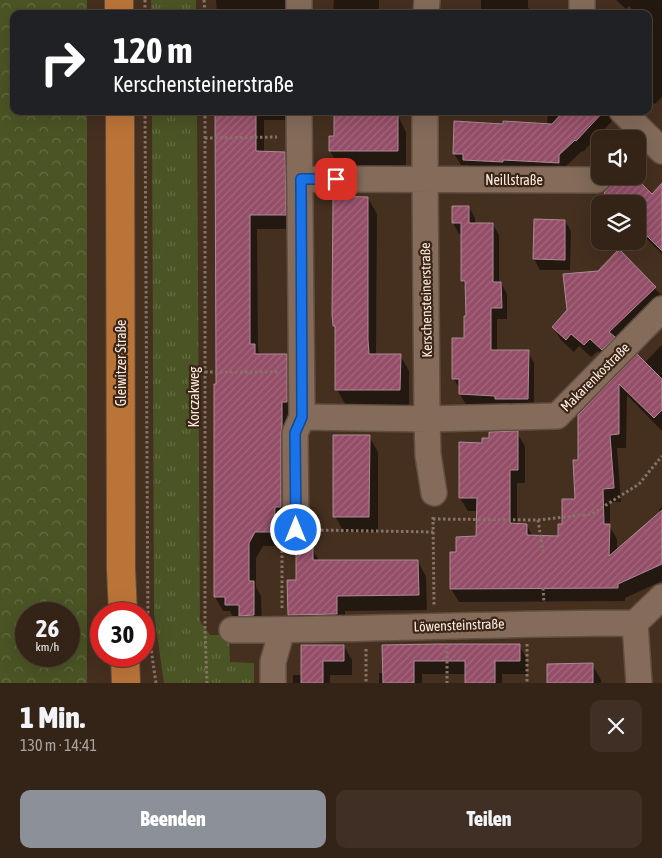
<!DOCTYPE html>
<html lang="de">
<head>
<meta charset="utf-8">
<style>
  body { margin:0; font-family:"Asap Condensed",sans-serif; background:#3f2f24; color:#f1f3f6; height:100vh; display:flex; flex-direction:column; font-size:19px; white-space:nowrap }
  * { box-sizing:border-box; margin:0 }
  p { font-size:16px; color:#a9a4a1 }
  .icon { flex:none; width:28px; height:28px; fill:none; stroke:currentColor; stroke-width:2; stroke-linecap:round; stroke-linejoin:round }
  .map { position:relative; height:683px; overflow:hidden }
  .panel { display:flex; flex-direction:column; background:#342317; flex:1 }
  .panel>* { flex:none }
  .banner { position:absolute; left:10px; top:10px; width:642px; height:105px; border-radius:10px; box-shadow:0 5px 20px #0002,0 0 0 1px #4e4036; background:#202124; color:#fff; overflow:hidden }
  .buttons { position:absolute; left:591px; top:130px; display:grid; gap:10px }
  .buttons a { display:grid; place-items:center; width:55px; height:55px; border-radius:10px; background:#342317; box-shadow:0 5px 20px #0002,0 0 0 1px #4e4036; font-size:25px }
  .speed { position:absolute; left:15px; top:602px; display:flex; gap:10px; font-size:25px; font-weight:700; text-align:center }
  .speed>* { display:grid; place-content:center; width:65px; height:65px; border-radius:50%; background:#342317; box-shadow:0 5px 20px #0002,0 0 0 1px #4e4036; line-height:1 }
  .speed small { font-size:12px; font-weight:400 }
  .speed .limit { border:8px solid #d22; background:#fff; color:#111 }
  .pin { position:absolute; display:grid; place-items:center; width:42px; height:42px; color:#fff; margin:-21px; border-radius:10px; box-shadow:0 2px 8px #0006 }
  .me { position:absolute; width:55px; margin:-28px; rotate:0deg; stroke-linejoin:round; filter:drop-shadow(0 0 4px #0008) }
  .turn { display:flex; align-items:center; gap:18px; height:105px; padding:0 20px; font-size:22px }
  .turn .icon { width:65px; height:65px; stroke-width:2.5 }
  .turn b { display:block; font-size:35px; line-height:42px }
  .round { display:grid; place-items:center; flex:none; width:52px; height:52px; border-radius:10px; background:#3f2f24 }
  .head { display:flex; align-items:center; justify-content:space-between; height:85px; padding:0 20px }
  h1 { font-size:30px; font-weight:800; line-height:38px }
  .cta { display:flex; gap:10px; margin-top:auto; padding:10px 20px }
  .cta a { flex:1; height:58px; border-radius:10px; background:#8c9099; color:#fff; font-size:20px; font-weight:800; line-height:58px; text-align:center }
  .cta a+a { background:#3f2f24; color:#f1f3f6 }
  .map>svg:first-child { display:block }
  .grass { fill:url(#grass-tufts) }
  .forest { fill:url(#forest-crowns); fill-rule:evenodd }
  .shadow { fill:#0007 }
  .building { fill:url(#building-hatch); stroke:#ac8b96 }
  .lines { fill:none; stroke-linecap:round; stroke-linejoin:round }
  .minor-casing { stroke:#614e40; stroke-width:28 }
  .major-casing { stroke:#614e40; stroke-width:30 }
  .path { stroke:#877466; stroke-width:3; stroke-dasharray:2.5 2.5; stroke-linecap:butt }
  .minor { stroke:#846b5a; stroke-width:25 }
  .major { stroke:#bb7438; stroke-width:28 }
  .route-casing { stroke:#114b97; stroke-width:12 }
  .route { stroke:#1a73e8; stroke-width:9 }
  .labels { text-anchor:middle; stroke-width:4.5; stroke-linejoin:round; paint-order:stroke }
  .street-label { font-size:14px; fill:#fbece2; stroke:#3b2516 }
</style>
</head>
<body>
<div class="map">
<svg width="662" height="683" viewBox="0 0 662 683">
  <defs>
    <pattern id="grass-tufts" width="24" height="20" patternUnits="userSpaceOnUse" patternTransform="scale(1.25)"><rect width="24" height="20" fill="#4a5424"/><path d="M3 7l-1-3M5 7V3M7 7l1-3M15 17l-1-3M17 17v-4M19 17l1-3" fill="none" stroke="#656d44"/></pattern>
    <pattern id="forest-crowns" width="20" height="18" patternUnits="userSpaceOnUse" patternTransform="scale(1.25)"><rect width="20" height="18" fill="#4a5424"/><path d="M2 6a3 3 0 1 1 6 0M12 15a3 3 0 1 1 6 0" fill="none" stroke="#656d44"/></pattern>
    <pattern id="building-hatch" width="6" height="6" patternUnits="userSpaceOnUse" patternTransform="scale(1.25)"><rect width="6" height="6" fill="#944e68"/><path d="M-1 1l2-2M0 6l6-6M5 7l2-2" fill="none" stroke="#a4687d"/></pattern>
  </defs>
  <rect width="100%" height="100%" fill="#452f1f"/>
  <path class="grass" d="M151 0H196V14H151Z
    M152 111H197L200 621 210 635H229L230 662 254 663V683H164L154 614Z"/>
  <path class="forest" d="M0 0H87V14H14V111H87V683H0ZM26 614H69V656H26Z"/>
  <path class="shadow" d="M216 0H293V14H217Z
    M334 0H379V14H333Z
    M481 0H528V7L532 14H442V12L450 11V9H481Z
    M616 0H662V97L655 104 652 102 649 106V14H637L629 6 626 9Z
    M217 111H295L294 120H264V153H284L293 167V229H257L258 350 260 355 286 356 294 370 289 521H282L281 546H263L256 558V587L261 596 262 629 234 619 230 611H223L215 597Z
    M548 111H606L612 121 583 152 582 151 565 167V174L471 171 468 165H461L454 154 547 125Z
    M398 116 406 132V166H339L330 151Z
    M605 193 662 197V254L638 230V204H612Z
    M368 198 377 214 376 355H400L409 371V406L346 405 337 390V331L334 325Z
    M469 207 475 218V224L493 225 499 235V283H501L507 294V319H497V351L528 352 534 363V410L501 406 466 405 460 394V389L453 378 466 340 467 317V289L462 281V234H459L453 223Z
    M535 220 565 221 571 231 570 270H540L534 259Z
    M618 252 662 296V310L610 362 598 351 591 357 579 346 574 352 561 340 553 327 598 272Z
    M662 345V431L627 395 626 448H617L621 502H610V527L617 539V551L659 515V510L662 507V581L625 598V601L459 602 451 589 457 553 478 538V511H468L460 498 484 444 490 439 517 433 525 446V483H517V525H527L533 537H559L564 525 576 500 580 461 579 416 644 363Z
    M369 436 378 452V532H344L335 516Z
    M312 549 320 562 418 561 426 577 427 610 345 611V629L298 630 289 615 297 581Z
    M519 645 527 659V674H502V683H466V674H422V683H379V673H384V646Z
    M344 646 352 660V675H330V683H293V675H302Z
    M592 664 601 680V683H548Z"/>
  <path class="building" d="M215 111H256V151L285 152 286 215H250V344H255V354H287V402H282V427L281 433V507H275L274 532H255L249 543V581H254V615L239 616V605H225V597H214V384H216Z
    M564 111H604L576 141 575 140 559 155V163L503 160V162L463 160V154H453L454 121 503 124V121L552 124Z
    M334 115H398V151H329V136H334Z
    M616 176H634L652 194 662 183V251L638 227V204H615L604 193 611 186Z
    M333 196 368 197V340L369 354H401L400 390H335V326H333L332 314Z
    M452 206H469V223H493V282H501L502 308H491V350H529L528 399H495V396L459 394V379H452V338H464V316H466L465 281H461V223H452Z
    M534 219 565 220V260L533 259Z
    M619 249 656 287 609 332 615 337 602 350 590 339 584 345 571 334 566 340 552 327 567 310 563 274 598 271Z
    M637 354 662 379V410L654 418 619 384V434L610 435 614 488 603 489 604 524H610L609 556 662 510V564L618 584V588L450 589V552H456V537L476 536 477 498H459V442L482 443V438H489V432L518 431V470H510V523L527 524V535L558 536V524H562V499H575L573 460H578V415Z
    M333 435H370L369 517H333Z
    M296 548H313V560H418L419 595 337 596V614L288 615 287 580H296Z
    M438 644H520V661H495V683H465V661H414V683H383L382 645Z
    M301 645H344V661H323V683H301Z
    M593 663V683H547V664Z"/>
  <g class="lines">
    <g class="minor-casing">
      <path id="minor" d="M299 0V14
        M426 14 427 0
        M582 14V0
        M299 111 302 417 427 419 557 416 662 309
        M425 111V180L427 419 428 455 434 493
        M622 111 662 151
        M301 179 597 180 601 176
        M296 530 295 433 302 417
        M635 623 639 683
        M635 623 662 597
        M232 630C367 630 501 623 635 623
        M273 683V662L282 630"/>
    </g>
    <g class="major-casing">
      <path id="major" d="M119 0V14
        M120 111 121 569 123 614
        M125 656 126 683"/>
    </g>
    <path class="path" d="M145 0V14
      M204 0 205 14
      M145 111 148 628 156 683
      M205 111V629L207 683
      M205 138 277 137
      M205 372H280
      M433 517 434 606
      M433 519 538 520 592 514 639 484 662 456
      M538 520 543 551
      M316 530 433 532
      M543 588 544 603
      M282 608V549L283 547
      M527 644V683
      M447 646V683
      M366 649V683"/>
    <use href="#minor" class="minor"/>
    <use href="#major" class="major"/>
  </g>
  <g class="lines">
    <g class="route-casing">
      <path id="route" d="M296 530 295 433 302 417 301 179H336"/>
    </g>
    <use href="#route" class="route"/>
  </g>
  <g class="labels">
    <g class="street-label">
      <text x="514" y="185">Neillstraße</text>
      <text transform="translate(426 300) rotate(-91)" y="5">Kerschensteinerstraße</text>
      <text transform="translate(121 363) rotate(-90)" y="5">Gleiwitzer Straße</text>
      <text transform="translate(595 377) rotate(-45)" y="5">Makarenkostraße</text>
      <text transform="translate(194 397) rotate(-90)" y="5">Korczakweg</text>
      <text transform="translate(459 625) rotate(-2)" y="5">Löwensteinstraße</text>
    </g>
  </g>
</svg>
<div class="buttons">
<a><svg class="icon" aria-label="sound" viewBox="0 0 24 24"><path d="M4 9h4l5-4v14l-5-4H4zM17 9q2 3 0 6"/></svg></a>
<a><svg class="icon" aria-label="layers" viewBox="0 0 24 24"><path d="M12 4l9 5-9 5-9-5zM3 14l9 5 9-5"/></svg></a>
</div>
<div class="speed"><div>26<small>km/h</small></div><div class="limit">30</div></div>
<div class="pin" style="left:336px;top:179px;background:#d93025"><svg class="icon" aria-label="arrive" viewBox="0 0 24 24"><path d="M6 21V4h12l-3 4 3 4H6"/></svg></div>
<svg class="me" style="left:296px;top:530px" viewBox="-20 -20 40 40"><circle r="17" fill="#1a73e8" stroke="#fff" stroke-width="3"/><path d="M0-11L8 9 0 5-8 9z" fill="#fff"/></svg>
<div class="banner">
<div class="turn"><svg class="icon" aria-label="right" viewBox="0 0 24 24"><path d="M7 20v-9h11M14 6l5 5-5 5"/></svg><div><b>120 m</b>Kerschensteinerstraße</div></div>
</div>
</div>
<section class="panel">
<div class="head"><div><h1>1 Min.</h1><p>130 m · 14:41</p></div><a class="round"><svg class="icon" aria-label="close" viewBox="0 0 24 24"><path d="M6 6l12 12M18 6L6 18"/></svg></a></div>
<div class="cta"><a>Beenden</a><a>Teilen</a></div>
</section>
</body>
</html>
